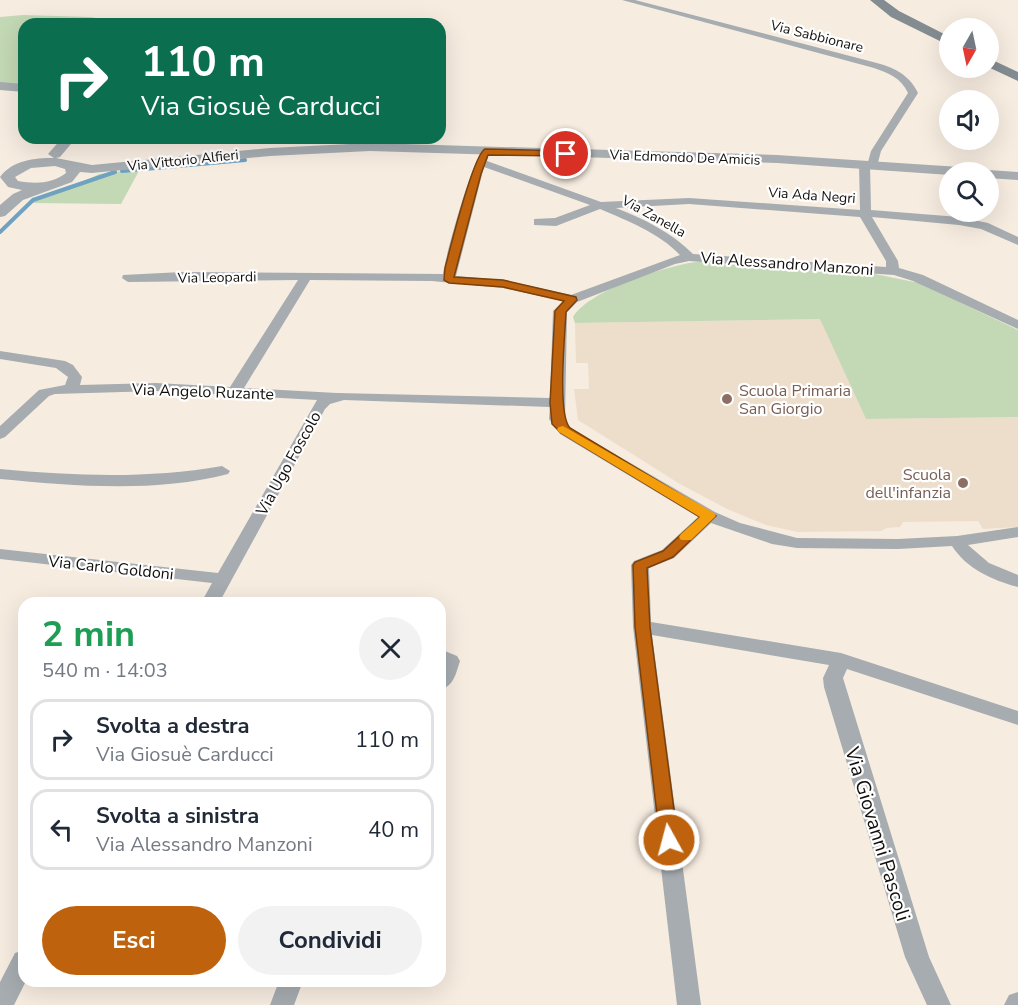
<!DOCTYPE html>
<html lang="it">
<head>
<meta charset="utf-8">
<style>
  body { margin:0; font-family:"Nunito Sans",sans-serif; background:#f2f2f3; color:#1f2937; height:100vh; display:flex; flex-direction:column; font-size:22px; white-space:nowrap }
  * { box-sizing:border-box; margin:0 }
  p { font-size:20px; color:#747a83 }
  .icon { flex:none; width:33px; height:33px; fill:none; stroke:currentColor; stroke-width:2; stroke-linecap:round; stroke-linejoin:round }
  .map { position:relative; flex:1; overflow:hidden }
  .panel { position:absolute; left:18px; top:597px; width:428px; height:390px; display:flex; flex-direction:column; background:#fff; border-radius:18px; box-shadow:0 6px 24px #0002 }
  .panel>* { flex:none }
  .guide { position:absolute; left:18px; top:18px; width:428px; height:126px; border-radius:18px; box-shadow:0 6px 24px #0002; background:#0b6e4f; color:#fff; overflow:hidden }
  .needle { width:39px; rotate:189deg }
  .buttons { position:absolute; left:939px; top:18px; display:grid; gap:12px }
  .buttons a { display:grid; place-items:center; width:60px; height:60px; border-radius:50%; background:#fff; box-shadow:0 6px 24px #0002; font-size:30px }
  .pin { position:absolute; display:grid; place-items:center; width:51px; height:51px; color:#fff; margin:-26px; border:3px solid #fff; border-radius:50%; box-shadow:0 2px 6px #0007 }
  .me { position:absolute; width:66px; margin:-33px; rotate:353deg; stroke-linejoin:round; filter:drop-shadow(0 0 4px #0008) }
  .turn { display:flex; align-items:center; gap:21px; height:126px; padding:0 24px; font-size:27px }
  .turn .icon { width:78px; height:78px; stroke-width:2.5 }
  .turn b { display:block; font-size:42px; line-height:51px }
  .round { display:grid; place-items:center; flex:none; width:63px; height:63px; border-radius:32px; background:#f2f2f3 }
  .head { display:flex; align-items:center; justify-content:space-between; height:102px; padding:0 24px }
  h1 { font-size:36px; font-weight:700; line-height:45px; color:#1e9e55 }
  .action { display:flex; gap:12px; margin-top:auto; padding:12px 24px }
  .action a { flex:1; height:69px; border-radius:36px; background:#be620e; color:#fff; font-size:24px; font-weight:700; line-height:69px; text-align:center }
  .action a+a { background:#f2f2f3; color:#1f2937 }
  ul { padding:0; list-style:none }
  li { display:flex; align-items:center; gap:18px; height:81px; margin:0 12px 9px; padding:0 12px; border:3px solid #e0e1e3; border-radius:18px }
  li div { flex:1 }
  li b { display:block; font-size:22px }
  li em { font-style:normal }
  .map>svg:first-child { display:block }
  .built { fill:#eddecc }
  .green { fill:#c3d8b5 }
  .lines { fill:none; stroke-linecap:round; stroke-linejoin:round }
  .stream { stroke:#6fa1c1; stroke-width:4 }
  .minor { fill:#a6acb0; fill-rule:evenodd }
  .tertiary { fill:#a6acb0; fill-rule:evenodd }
  .secondary { fill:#838c91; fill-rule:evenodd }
  .route { fill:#be620e; stroke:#7c4009; stroke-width:1.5 }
  .slow { fill:#f59e0b }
  .education-dot { fill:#8d6e63; stroke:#fff; stroke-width:2 }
  .labels { text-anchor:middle; stroke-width:4.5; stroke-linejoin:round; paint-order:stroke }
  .far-street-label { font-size:14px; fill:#13100c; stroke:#fff }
  .street-label { font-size:16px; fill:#13100c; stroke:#fff }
  .education-label { font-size:16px; fill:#785e54; stroke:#fff; text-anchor:start }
  .near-street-label { font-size:20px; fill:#13100c; stroke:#fff }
</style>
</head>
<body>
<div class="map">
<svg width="1018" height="1005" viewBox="0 0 1018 1005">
  <rect width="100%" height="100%" fill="#f7ece0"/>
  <path class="built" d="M821 319 866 419 1018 417V527L983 529 978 521 903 522 900 527 887 528 881 531 797 532 766 525 727 509 680 484 578 420 574 389H589L588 363H576L575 323Z"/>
  <path class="green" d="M23 15 91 17 116 22 114 24H24V86L0 84V17Z
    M140 169 121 204 32 203 37 198 69 189 99 174Z
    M705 261 870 273 919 283 1018 330V417L866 419 820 319 575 323 573 317C590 289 673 263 705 261Z"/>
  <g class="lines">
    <path class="stream" d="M122 171 245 160
      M0 232 33 200 115 172"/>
    <path class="minor" d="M622 0H635L873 62C893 67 909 74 918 93L881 151 877 166H870L871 210 959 217 988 223 1018 237V245L981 229 959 225 872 217 898 261 899 268 923 275 1018 320V329L913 281 894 275 689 261 675 264 577 302 567 312 565 419 570 428 715 512 740 523 797 538 898 539 957 536 1018 527V537L968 545 989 563 1018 575V587C992 580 967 569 952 546L898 549 797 548 772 544 711 523 674 558 649 568 651 622 841 653 1018 711V725L847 669 843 678 929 957 951 1005H927L905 957 824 687 823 678 829 665 652 635 701 1005H677L633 627 631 565 634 561 662 550 698 517 560 434 549 419 550 407 344 400 330 404 325 409 219 603H201L212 583 0 559V549L218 573 317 400 156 391 55 394 49 396 5 437 0 439V426L39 390 65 385 68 377 56 368 0 359V351L65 361 73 365 82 377 80 385 156 383 230 387 298 280 128 282 122 278 123 275 182 272 443 274C445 258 473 155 484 151L489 154 487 161 601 202 689 198 860 210 859 164 864 161 868 162 871 151 908 93C901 78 889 73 874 68ZM484 167 590 205 555 218 534 219V225L556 226 600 209C628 221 659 233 680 255L571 295 503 280 456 276ZM689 204 860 217 886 261V267L693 254C671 232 644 219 616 208ZM310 280 432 281 503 288 563 301 553 311 550 398 337 393 244 388Z
      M222 466 230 471 228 474C154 493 75 486 0 479V469C75 476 148 479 222 466Z
      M440 649 457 656 460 661C456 673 454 686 440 690Z
      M24 950 26 981 14 1005H0V982L15 953Z
      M279 981H303L294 1005H270Z
      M1018 992V1005H1004L1009 995Z"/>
    <path class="tertiary" d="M0 82 24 84V92L0 90Z
      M62 138H76L60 157 56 158 92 165 270 148 370 143 777 155 975 168 982 172H950V175L777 163 370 151 270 156 92 173 80 172 72 182 23 200 5 216 0 217V205L13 194 22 190 8 187 0 177C13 160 34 158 54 158L48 154ZM55 166 65 169 66 173C52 184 35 184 18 181L15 177 31 168Z
      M988 170 1018 172V180L988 178V172H982Z"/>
    <path class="secondary" d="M870 0H884L899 11 950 37V46L891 17Z
      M988 58 1018 72V81L988 67Z"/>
  </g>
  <path class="route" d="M485 149 566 151 570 154 566 156 488 155 481 174 454 277 503 280 576 297 577 300 566 312C565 334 557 414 570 428L716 516 673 557 647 568 650 627 678 840 675 845 669 847 662 845 660 840 635 627 633 565 635 562 663 551 700 517 561 433 552 424 550 403 555 311 564 301 503 287 449 283 444 280 445 268C450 249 473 155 485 149Z"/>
  <path class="slow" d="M563 426 714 513 716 516 691 540H681L679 537 681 534 700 517 559 432 557 429 559 427Z"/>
  <g class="education-dot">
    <circle cx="727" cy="399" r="6"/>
    <circle cx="963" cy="483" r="6"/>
  </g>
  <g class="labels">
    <g class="far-street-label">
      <text transform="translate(817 36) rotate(14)" y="5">Via Sabbionare</text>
      <text transform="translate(685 157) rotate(2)" y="5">Via Edmondo De Amicis</text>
      <text transform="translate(183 160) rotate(-6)" y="5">Via Vittorio Alfieri</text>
      <text transform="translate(812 195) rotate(4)" y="5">Via Ada Negri</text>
      <text transform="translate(654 216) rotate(29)" y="5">Via Zanella</text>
      <text transform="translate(217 277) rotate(-1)" y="5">Via Leopardi</text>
    </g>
    <g class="street-label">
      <text transform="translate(787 263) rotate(4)" y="6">Via Alessandro Manzoni</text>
      <text transform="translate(203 391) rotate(2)" y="6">Via Angelo Ruzante</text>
      <text transform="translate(288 463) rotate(-61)" y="6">Via Ugo Foscolo</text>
      <text transform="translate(111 567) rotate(6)" y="6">Via Carlo Goldoni</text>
    </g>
    <g class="education-label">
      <text x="739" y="396">Scuola Primaria<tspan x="739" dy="18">San Giorgio</tspan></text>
      <text x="951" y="480" text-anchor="end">Scuola<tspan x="951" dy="18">dell'infanzia</tspan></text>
    </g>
    <g class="near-street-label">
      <text transform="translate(878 834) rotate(73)" y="7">Via Giovanni Pascoli</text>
    </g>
  </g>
</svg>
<div class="buttons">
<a><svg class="needle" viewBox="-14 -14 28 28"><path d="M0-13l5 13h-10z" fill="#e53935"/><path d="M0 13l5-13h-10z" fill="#747a83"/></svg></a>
<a><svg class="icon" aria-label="sound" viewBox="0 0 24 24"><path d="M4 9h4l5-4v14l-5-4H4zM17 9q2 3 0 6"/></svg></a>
<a><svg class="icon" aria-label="search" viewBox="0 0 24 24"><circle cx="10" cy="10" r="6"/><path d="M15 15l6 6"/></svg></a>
</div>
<div class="pin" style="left:566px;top:154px;background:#d93025"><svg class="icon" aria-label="arrive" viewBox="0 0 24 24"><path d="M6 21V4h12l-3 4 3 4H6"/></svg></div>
<svg class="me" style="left:669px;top:840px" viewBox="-20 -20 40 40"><circle r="17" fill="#be620e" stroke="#fff" stroke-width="3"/><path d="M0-11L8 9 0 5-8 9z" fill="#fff"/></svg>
<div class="guide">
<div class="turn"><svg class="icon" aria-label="right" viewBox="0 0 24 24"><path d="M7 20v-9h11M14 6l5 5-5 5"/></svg><div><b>110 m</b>Via Giosuè Carducci</div></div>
</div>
<section class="panel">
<div class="head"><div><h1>2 min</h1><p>540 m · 14:03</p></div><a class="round"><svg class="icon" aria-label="close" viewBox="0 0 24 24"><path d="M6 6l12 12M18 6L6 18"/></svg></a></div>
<ul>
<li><svg class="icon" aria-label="right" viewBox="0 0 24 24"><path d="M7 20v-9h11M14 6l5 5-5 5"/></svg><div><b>Svolta a destra</b><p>Via Giosuè Carducci</p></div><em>110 m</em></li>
<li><svg class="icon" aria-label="left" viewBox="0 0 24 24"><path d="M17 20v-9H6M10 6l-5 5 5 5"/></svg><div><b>Svolta a sinistra</b><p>Via Alessandro Manzoni</p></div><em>40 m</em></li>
</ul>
<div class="action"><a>Esci</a><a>Condividi</a></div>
</section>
</div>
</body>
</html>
